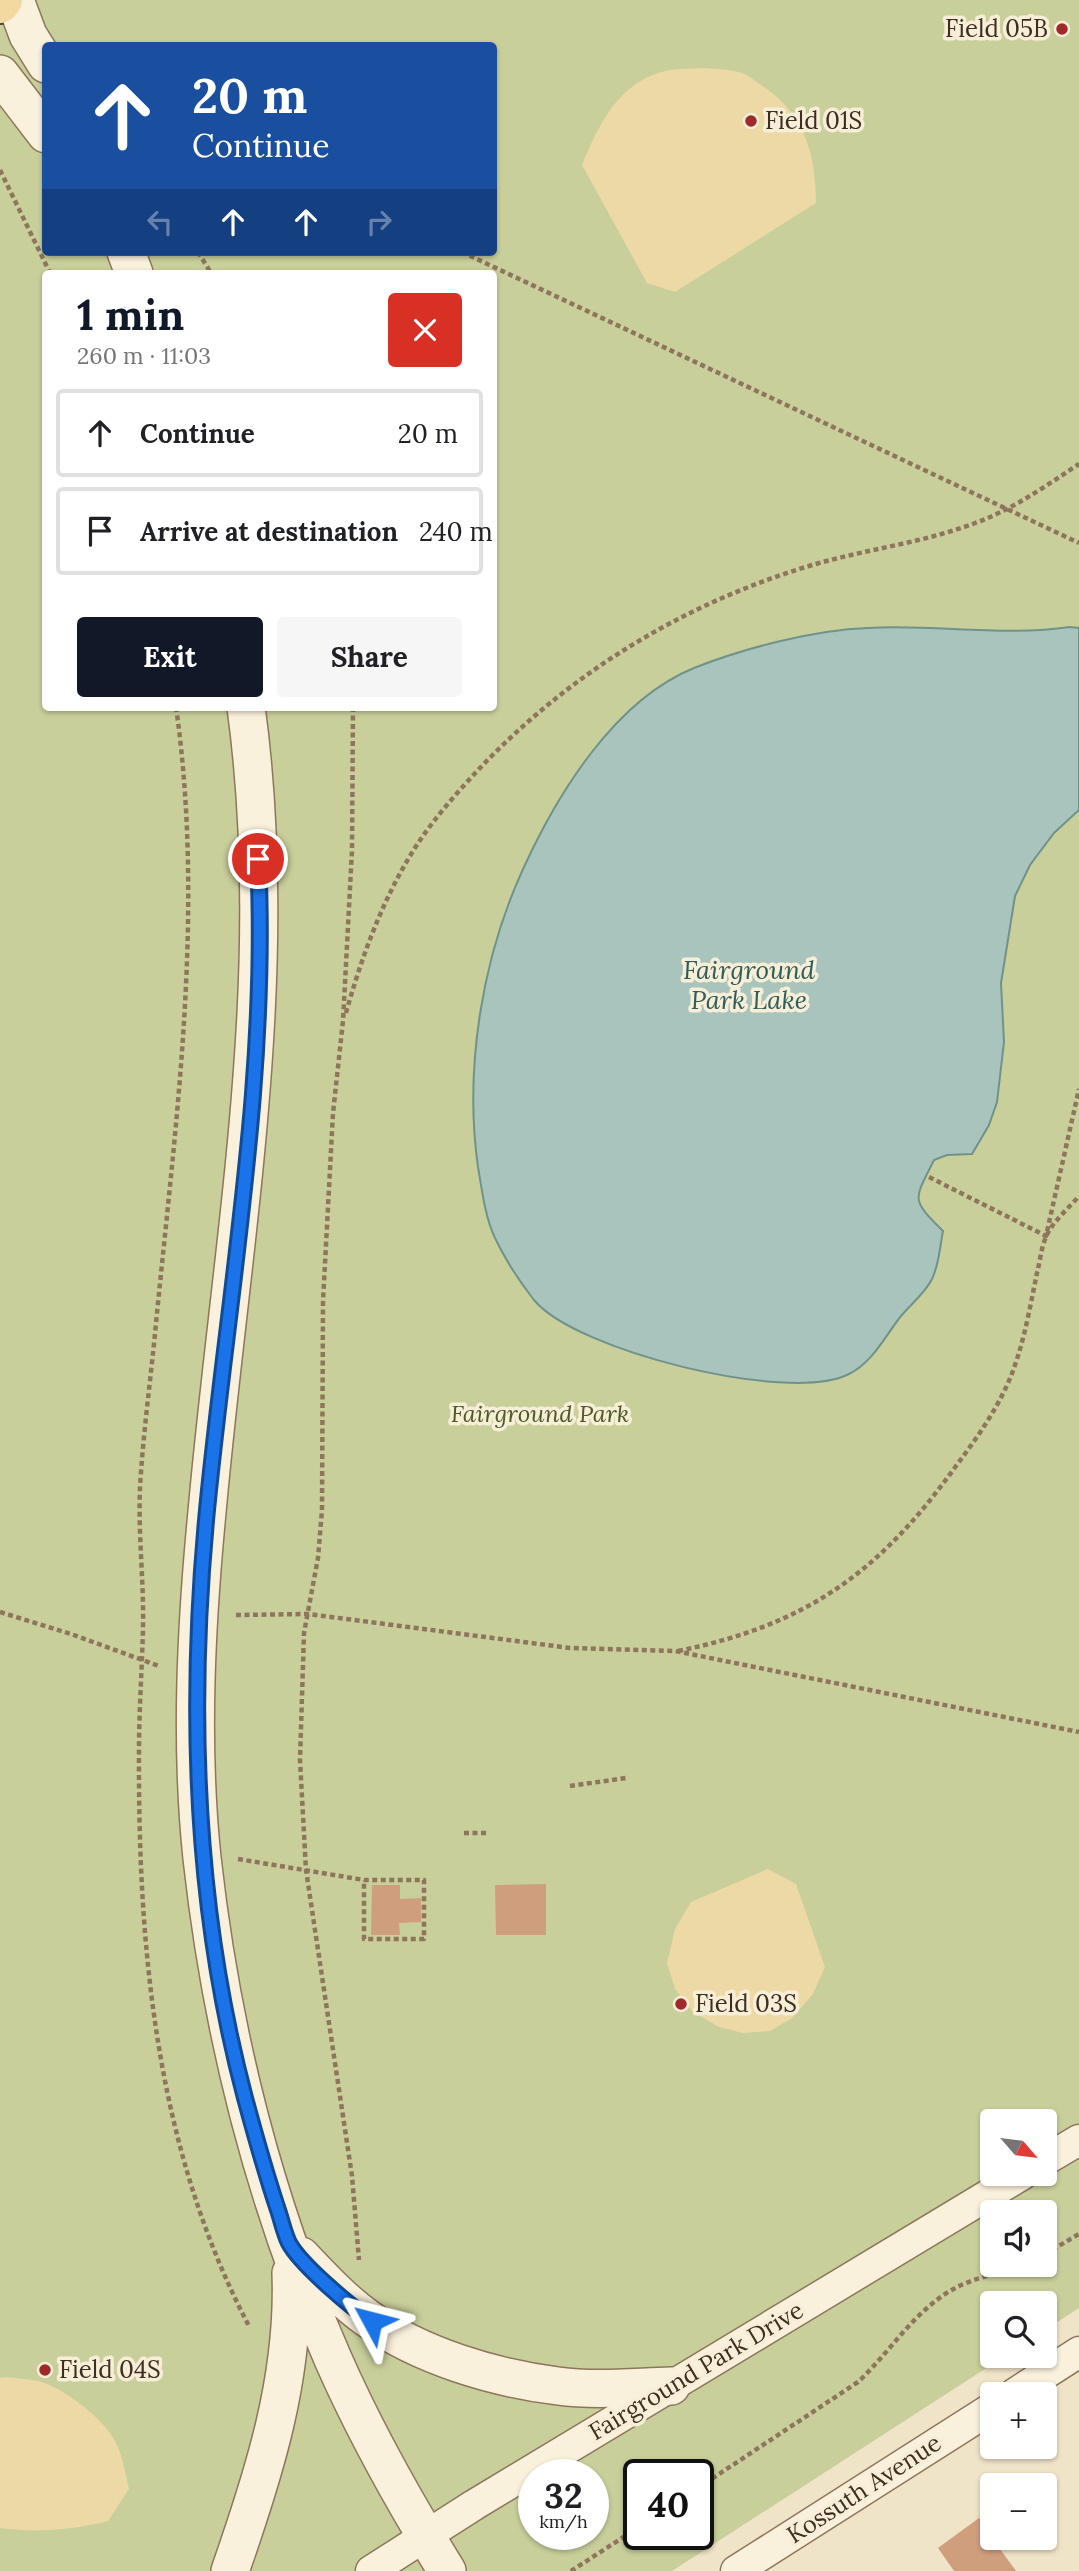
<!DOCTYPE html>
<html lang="en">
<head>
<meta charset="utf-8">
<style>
  body { margin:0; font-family:Lora,serif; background:#f6f6f6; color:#202124; height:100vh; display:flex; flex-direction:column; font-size:26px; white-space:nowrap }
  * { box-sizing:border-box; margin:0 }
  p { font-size:23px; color:#757577 }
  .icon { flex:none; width:38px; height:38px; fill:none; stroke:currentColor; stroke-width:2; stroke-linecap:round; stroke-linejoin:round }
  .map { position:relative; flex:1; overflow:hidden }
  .details { position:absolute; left:42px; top:270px; width:455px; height:441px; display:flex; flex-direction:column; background:#fff; border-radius:7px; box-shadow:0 2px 5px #0004 }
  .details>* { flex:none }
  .top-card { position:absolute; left:42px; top:42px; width:455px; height:214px; border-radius:7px; box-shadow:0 2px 5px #0004; background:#1a4fa0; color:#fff; overflow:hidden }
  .needle { width:46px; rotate:118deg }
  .controls { position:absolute; left:980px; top:2109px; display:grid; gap:14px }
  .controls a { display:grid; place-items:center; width:77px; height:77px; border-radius:7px; background:#fff; box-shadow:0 2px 5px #0004; font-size:35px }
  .speed { position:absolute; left:518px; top:2459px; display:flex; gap:14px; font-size:35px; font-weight:700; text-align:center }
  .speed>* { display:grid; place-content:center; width:91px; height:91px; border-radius:50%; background:#fff; box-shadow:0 2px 5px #0004; line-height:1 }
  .speed small { font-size:18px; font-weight:400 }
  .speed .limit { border:4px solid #111; border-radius:10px; background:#fff; color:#111 }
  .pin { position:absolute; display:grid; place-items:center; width:60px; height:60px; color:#fff; margin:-30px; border:4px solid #fff; border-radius:50%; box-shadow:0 2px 7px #0007 }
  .me { position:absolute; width:77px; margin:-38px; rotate:308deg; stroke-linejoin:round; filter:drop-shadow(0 0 5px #0008) }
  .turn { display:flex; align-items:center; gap:24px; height:147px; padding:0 35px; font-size:32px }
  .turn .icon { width:91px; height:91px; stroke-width:2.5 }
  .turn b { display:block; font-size:49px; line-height:60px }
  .lanes { display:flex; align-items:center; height:66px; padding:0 35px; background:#0003; justify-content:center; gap:35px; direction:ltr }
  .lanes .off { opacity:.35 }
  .round { display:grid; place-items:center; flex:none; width:74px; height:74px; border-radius:7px; background:#f6f6f6 }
  .head { display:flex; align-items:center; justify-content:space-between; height:119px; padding:0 35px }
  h1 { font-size:42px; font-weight:800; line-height:52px; color:#111827 }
  .cta { display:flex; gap:14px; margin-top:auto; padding:14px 35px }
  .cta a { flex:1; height:80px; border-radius:7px; background:#111827; color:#fff; font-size:28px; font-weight:800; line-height:80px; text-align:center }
  .cta a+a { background:#f6f6f6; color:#202124 }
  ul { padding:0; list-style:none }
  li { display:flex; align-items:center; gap:21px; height:88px; margin:0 14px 10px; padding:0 21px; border:4px solid #e0e0e0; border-radius:7px }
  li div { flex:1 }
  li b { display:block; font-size:26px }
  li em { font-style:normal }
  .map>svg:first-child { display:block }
  .green { fill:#c9cf9b; fill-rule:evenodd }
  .sand { fill:#ecd9a5 }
  .water { fill:#a9c4bc; stroke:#6f938a; stroke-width:2 }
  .building { fill:#cf9f7d }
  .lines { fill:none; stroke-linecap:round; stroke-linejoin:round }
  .minor-casing { stroke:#8d765c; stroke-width:33 }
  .tertiary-casing { stroke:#8d765c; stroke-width:40 }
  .primary-casing { stroke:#5b4430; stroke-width:42 }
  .path { stroke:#8d765c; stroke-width:4.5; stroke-dasharray:5 3.5; stroke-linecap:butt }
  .minor { stroke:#faf1dc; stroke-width:30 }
  .tertiary { stroke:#faf1dc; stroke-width:37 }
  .primary { stroke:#f3d9a0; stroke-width:38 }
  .route-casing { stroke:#114b97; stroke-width:18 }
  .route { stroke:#1a73e8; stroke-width:12 }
  .poi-dot { fill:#9e2a2b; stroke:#f7eed8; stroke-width:2.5 }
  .labels { text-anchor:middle; stroke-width:7; stroke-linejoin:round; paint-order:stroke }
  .poi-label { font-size:24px; fill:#3d2e20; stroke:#f7eed8; text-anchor:start }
  .park-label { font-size:24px; font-style:italic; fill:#4d5a26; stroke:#f7eed8 }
  .street-label { font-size:24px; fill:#3d2e20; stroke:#f7eed8 }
  .water-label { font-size:26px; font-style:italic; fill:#2f5d5a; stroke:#f7eed8 }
</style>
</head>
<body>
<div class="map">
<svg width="1079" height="2571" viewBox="0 0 1079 2571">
  <rect width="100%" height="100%" fill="#f0e4c8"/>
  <path class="green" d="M16 0H1079V2308L1045 2330V2303H992V2356H1005L672 2571H0V10ZM46 46H494V252H46ZM46 273H494V707H46ZM992 2121H1045V2174H992ZM992 2212H1045V2264H992ZM534 2474H593V2534H534ZM639 2474H698V2534H639Z"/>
  <path class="sand" d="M704 68C715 69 731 69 742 73 748 75 755 81 761 85 804 112 816 154 816 203L675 292 647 283 582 165C599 124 619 82 665 71 677 68 691 69 704 68Z
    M768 1869 796 1884 825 1967 813 1994 792 2018 770 2031 743 2033 719 2027 693 2012 675 1989 667 1963 675 1929 691 1902Z
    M5 2377C16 2378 28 2379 38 2381 63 2387 104 2419 115 2441 123 2456 125 2473 129 2489L108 2521C72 2530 37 2533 0 2528V2378Z"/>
  <path class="water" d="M1070 627 1079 628V810L1054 833 1030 865 1015 896 1001 983 1004 1042 997 1102 989 1125 972 1154 947 1155 934 1160C914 1201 910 1198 943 1231 940 1246 939 1265 932 1279 926 1292 911 1304 901 1316 885 1336 872 1364 847 1375 787 1403 576 1351 534 1300 520 1282 505 1259 495 1238 485 1217 482 1190 478 1167 464 1069 482 957 524 867 558 793 615 700 694 668 745 648 813 630 868 628 937 624 1000 637 1070 627Z"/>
  <path class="building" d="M546 1884V1935H496L495 1885Z
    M372 1885H400V1899L421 1898V1922L399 1923 400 1935H371Z
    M979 2518 992 2538 1016 2571H954L938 2548Z"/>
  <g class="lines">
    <g class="minor-casing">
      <path id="minor" d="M1045 2160 1079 2140
        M1014 2394 1079 2352
        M371 2571 474 2505 1023 2174
        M736 2571 992 2408"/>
    </g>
    <g class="tertiary-casing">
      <path id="tertiary" d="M15 0 28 35 46 64
        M0 74 46 134
        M126 252 134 273
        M246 707C283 976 231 1244 207 1512 196 1626 190 1744 202 1858 221 2029 264 2201 333 2359 365 2432 405 2503 447 2571
        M301 2256C322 2278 342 2300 367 2318 420 2356 494 2378 558 2386 595 2391 633 2387 671 2386
        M230 2571C264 2474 295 2377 291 2273"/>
    </g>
    <g class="primary-casing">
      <path id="primary" d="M0 4 3 0"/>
    </g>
    <path class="path" d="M0 170 50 273
      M198 252 211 273
      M462 252 1079 543
      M176 707C205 911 176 1120 156 1323 151 1378 143 1433 140 1488 138 1534 144 1581 143 1628 142 1669 139 1710 139 1751 138 1949 156 2150 250 2328
      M353 707 352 850 343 1021 333 1113 323 1301 322 1510 318 1558 304 1633 300 1760 306 1870 352 2176 359 2260
      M346 1013C361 959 381 904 410 856 429 824 454 796 479 769 570 673 683 604 809 566 865 549 924 543 978 522 1015 508 1047 485 1079 464
      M929 1177 1046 1236 1079 1089
      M0 1612 71 1634 159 1666
      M236 1615 308 1614 570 1648 675 1651 1079 1732
      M678 1651C807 1625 880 1572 956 1466 977 1438 998 1408 1011 1376 1024 1343 1030 1307 1037 1273 1040 1262 1041 1248 1046 1237 1052 1222 1069 1208 1079 1196
      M570 1786 626 1778
      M464 1833H486
      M238 1859 364 1880H424V1939H364V1880
      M1045 2254 1079 2234
      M698 2488 858 2382C890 2352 912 2314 950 2291 971 2278 999 2274 1022 2264
      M571 2571 639 2527"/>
    <use href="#minor" class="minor"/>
    <use href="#tertiary" class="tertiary"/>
    <use href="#primary" class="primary"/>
  </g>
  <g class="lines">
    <g class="route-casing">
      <path id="route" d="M258 859C269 1076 228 1294 207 1510 188 1707 194 1906 245 2098 255 2135 265 2171 277 2207 281 2218 284 2233 289 2243 301 2265 351 2307 372 2321"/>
    </g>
    <use href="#route" class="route"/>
  </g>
  <g class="poi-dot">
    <circle cx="1062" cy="29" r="7"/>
    <circle cx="751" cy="121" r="7"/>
    <circle cx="681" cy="2004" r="7"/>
    <circle cx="45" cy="2370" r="7"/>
  </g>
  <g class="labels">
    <g class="poi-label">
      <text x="1048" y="37" text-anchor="end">Field 05B</text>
      <text x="765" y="129">Field 01S</text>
      <text x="695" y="2012">Field 03S</text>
      <text x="59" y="2378">Field 04S</text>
    </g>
    <g class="park-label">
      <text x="540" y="1422">Fairground Park</text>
    </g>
    <g class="street-label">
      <text transform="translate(696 2371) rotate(-31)" y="8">Fairground Park Drive</text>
      <text transform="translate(864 2489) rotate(-33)" y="8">Kossuth Avenue</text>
    </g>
    <g class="water-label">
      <text x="749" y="979">Fairground<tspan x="749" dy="30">Park Lake</tspan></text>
    </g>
  </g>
</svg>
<div class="controls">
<a><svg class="needle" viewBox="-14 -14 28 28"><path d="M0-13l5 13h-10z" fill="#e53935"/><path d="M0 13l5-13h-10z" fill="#757577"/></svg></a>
<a><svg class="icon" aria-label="sound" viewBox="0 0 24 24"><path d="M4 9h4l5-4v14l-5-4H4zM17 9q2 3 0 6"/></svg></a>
<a><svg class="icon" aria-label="search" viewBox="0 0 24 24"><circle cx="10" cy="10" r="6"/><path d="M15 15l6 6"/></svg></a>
<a>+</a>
<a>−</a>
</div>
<div class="speed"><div>32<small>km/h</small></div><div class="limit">40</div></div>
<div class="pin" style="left:258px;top:859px;background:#d93025"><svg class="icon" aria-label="arrive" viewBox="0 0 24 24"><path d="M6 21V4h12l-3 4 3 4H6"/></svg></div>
<svg class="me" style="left:372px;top:2321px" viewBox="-20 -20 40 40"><path d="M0-17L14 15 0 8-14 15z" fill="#1a73e8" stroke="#fff" stroke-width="4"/></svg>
<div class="top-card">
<div class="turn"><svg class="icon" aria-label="ahead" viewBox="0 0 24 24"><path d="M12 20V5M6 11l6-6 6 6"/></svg><div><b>20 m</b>Continue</div></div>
<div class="lanes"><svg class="icon off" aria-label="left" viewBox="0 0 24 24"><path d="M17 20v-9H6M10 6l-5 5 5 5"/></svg><svg class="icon" aria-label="ahead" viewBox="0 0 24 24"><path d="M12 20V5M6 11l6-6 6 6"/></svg><svg class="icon" aria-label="ahead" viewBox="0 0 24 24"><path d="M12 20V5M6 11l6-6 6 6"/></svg><svg class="icon off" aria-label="right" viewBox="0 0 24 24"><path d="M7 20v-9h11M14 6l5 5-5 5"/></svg></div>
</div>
<section class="details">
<div class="head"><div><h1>1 min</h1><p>260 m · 11:03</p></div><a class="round" style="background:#d93025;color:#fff"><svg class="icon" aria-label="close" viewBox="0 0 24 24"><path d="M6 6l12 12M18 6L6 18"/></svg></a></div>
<ul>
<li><svg class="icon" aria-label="ahead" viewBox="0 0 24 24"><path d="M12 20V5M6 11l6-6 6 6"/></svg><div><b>Continue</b></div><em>20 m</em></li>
<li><svg class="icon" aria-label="arrive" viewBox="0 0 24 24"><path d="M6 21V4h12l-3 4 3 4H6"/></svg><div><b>Arrive at destination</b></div><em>240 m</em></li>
</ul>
<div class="cta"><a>Exit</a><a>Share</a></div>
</section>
</div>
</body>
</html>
